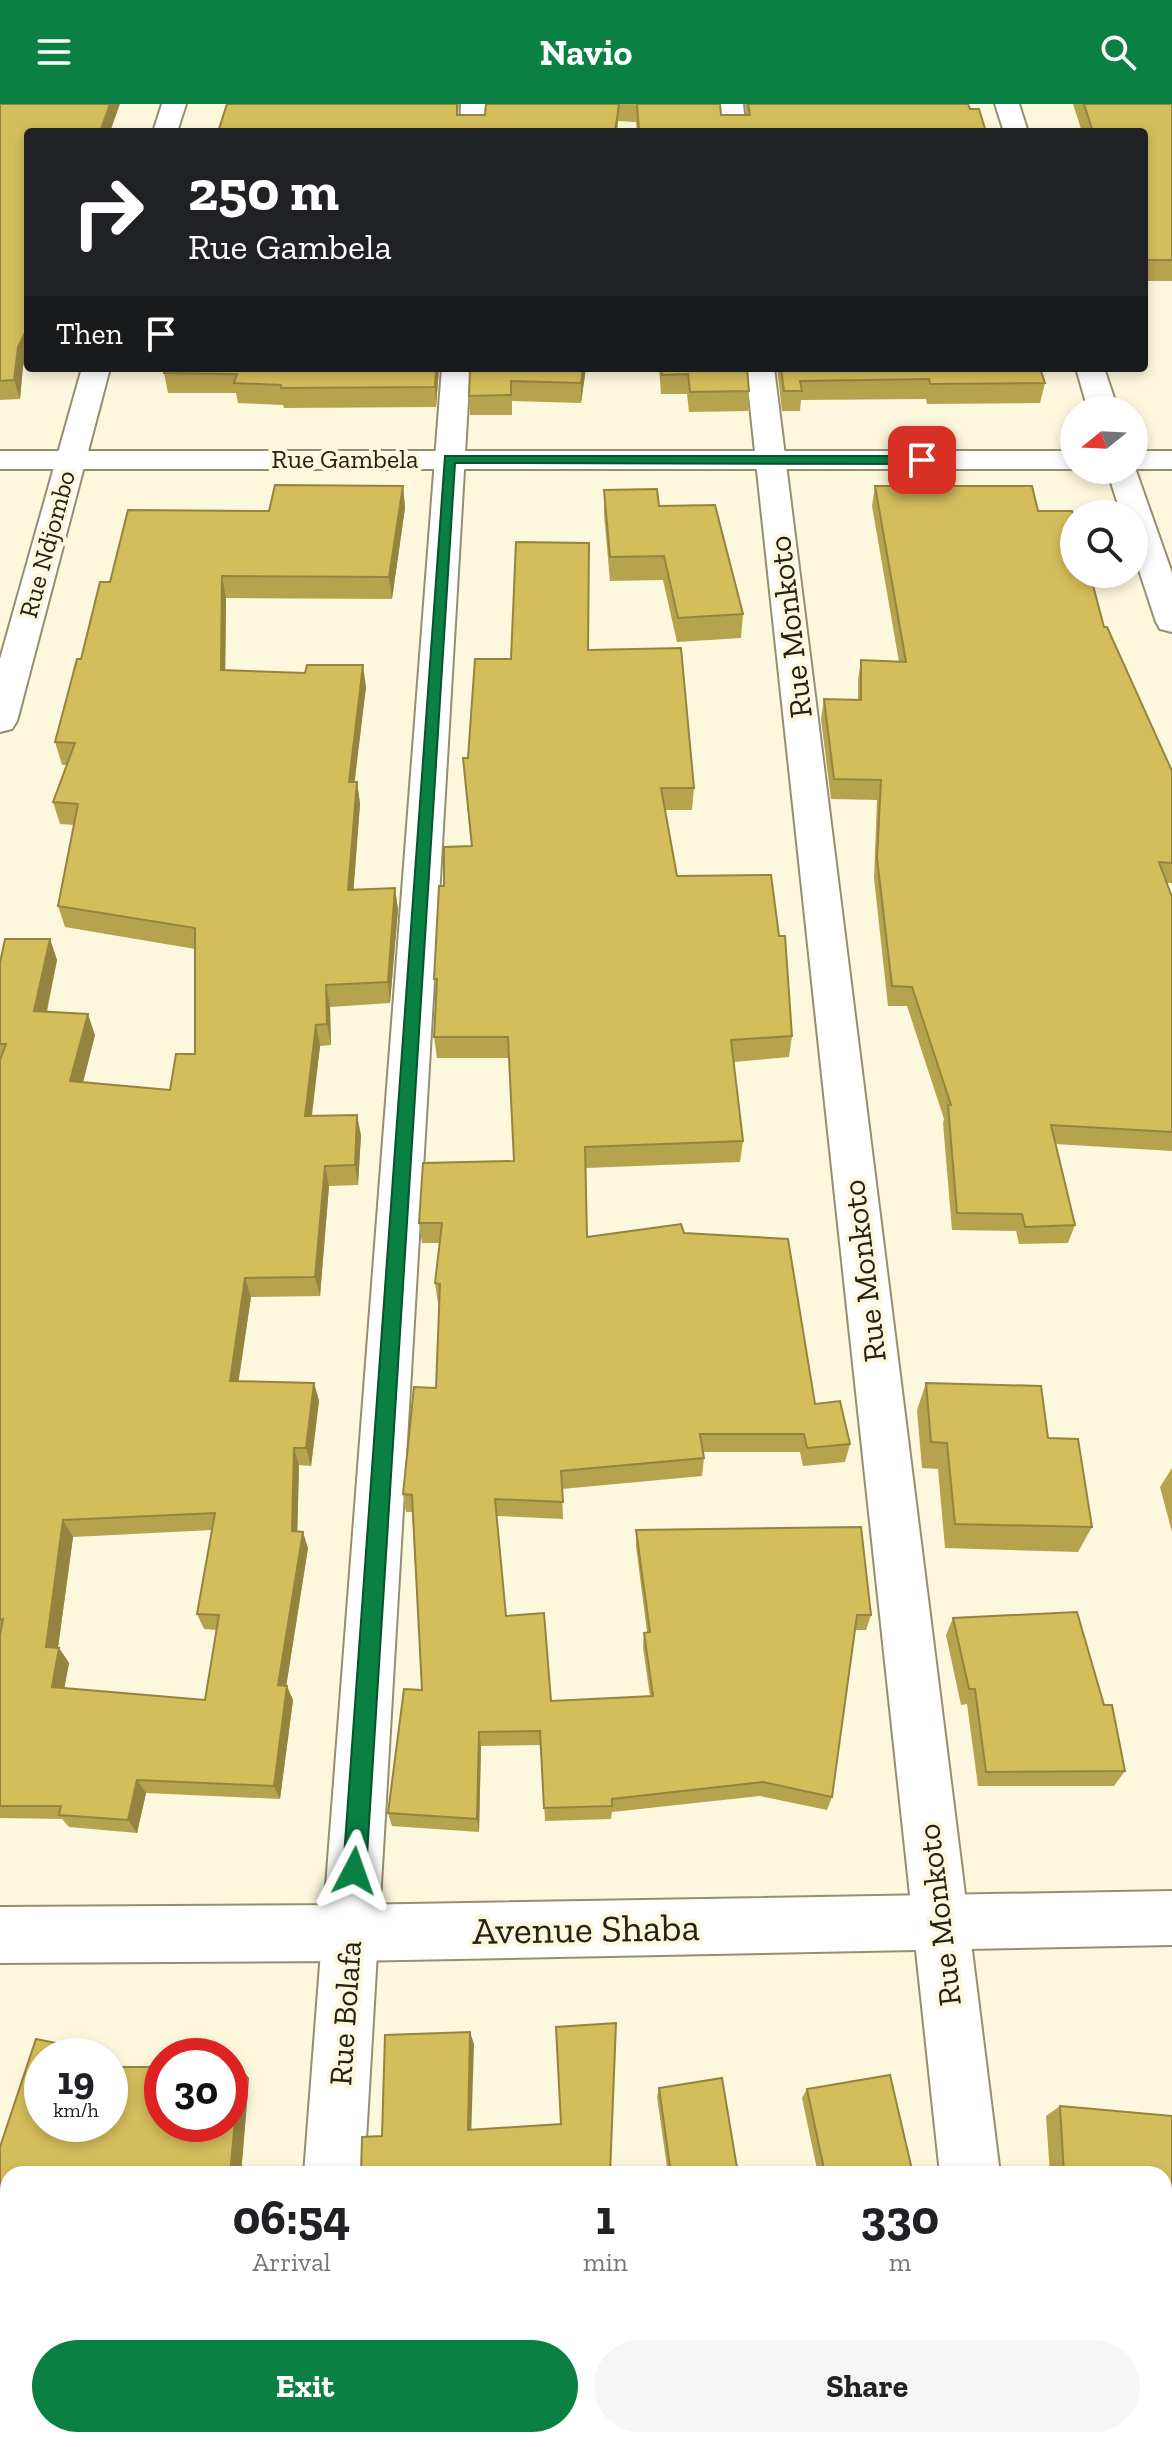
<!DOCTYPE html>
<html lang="en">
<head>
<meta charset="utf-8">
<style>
  body { margin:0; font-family:"Zilla Slab",serif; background:#f6f6f6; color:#202124; height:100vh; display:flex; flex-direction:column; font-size:30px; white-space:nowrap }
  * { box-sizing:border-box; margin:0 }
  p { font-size:26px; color:#757577 }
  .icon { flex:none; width:44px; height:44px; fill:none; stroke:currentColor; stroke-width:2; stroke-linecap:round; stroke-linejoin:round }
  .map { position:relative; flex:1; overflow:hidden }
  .panel { position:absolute; left:0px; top:2062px; width:1172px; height:282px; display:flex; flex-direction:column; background:#fff; border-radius:24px 24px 0 0; box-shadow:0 4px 12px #0003 }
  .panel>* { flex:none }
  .banner { position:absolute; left:24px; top:24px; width:1124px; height:244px; border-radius:8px; box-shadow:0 4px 12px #0003; background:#202124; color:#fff; overflow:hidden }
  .needle { width:52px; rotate:252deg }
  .buttons { position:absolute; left:1060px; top:292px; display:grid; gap:16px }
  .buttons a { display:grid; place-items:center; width:88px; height:88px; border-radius:50%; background:#fff; box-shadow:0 4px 12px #0003; font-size:40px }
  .speed { position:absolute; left:24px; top:1934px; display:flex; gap:16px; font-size:40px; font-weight:700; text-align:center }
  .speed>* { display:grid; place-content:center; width:104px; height:104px; border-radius:50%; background:#fff; box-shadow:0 4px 12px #0003; line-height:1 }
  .speed small { font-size:20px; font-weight:400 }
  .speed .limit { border:12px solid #d22; background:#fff; color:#111 }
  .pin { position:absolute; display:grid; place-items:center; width:68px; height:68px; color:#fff; margin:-34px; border-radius:16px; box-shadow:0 4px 12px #0006 }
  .me { position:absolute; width:88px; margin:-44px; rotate:4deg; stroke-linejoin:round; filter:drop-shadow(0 0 6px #0008) }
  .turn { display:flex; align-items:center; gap:28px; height:168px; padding:0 32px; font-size:36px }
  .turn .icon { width:104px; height:104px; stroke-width:2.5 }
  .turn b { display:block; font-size:56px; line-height:68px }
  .then { display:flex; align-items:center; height:76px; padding:0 32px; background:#0003; gap:16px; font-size:30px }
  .eta { display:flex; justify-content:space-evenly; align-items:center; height:136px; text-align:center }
  .eta b { font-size:48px; font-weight:700; line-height:56px }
  .primary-button { display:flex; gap:16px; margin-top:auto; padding:16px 32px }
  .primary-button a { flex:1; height:92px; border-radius:48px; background:#0b8043; color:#fff; font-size:32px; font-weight:700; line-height:92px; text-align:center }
  .primary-button a+a { background:#f6f6f6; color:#202124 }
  header { display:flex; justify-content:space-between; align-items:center; height:104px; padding:0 32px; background:#0b8043; color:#fff; font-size:36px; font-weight:700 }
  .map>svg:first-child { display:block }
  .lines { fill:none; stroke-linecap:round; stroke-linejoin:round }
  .street-casing { stroke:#958e6f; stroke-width:4 }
  .secondary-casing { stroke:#958e6f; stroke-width:4 }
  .street { fill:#fff; fill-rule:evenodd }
  .secondary { fill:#fff; fill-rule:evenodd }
  .wall { fill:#b6a34e; fill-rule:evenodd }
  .shaded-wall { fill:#948440 }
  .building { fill:#d4bd5b; stroke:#948440; stroke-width:2; fill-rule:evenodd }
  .route { fill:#0b8043; stroke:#07532c; stroke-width:2 }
  .labels { text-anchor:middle; stroke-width:8; stroke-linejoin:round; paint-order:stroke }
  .far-street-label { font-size:26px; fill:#242115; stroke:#fdf7dd }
  .street-label { font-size:32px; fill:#242115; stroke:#fdf7dd }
  .near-street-label { font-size:38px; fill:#242115; stroke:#fdf7dd }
</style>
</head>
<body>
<header><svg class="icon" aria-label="menu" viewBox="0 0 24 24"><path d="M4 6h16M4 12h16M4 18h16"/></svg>Navio<svg class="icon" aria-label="search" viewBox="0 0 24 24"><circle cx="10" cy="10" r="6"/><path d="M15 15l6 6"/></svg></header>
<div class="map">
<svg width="1172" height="2343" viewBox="0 0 1172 2343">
  <rect width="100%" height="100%" fill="#fdf7dd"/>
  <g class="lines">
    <g class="street-casing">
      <path id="street" d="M162 0H186L177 28H153Z
        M461 0H485L484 28H460Z
        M719 0H743L746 28H722Z
        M995 0H1019L1028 28H1004Z
        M82 264H110L17 617 12 625 0 628V555Z
        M442 264H470L364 2070H304Z
        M746 264H774L1000 2070H940Z
        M1076 264H1104L1118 306H1088Z
        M1134 361 1172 469V528L1160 525 1156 518 1134 451V410H1121L1107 366H1134Z
        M284 2336H348L347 2343H283Z
        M971 2336H1035V2343H971Z"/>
    </g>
    <g class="secondary-casing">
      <path id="secondary" d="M0 347H1074V365H0Z
        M1134 347H1172V365H1134Z
        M1172 1787V1841L350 1857 0 1859V1803L350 1801Z"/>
    </g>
    <use href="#street" class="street"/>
    <use href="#secondary" class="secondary"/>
  </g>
  <path class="wall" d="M0 0 23 262 20 295 0 296Z
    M459 0 458 11H485L486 0H720L721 11H746L745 0H968L970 5 986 28H637L636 18 618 17 617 28H218Z
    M1073 0H1172V177H1144V28H1082Z
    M439 264 436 303 284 304 283 301 238 299 236 289H168L164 269Z
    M470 264H586L581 299 512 297V311H470L469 292Z
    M659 264H747L749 287 748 307 689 308 687 290H661Z
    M777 264H1040L1045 279 1040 299 927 300 926 295 801 296 800 307H782Z
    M403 382 405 404 392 495 226 494 225 566 366 583 354 678H357L360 700 353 785 395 784 398 806 390 899 330 903 331 941 320 942 312 1012 361 1031 358 1081 329 1082 320 1192 251 1193 238 1277 314 1279 319 1297 311 1362 299 1361 297 1427 308 1444 286 1582 293 1596 280 1695 146 1689 137 1729 69 1723 62 1715 0 1714V859L50 835 57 856 47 908 95 931 83 978 170 986 195 950V845L65 823 58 802 74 721 60 720 53 698 67 661H62L55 638 81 555 110 478 269 407ZM212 1426 197 1510 204 1525 217 1526 205 1596 64 1584 69 1559 59 1544H58L73 1433Z
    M875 382 1038 407 1104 523 1172 667V779H1167L1172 793V1047L1055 1040 1075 1121 1068 1139 1019 1140 1016 1127 952 1126 943 1019 944 1015 907 902H888L874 774 877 696 831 695 821 615 824 595 858 596V576L861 556 899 558 872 402Z
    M604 386 659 402 743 510 741 534 677 538 663 476 610 477 604 410Z
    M511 555 694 684 692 706H665L677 772 792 932 789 953 734 958 743 1037 740 1058 586 1064 587 1133 684 1129 815 1300 850 1340 845 1358 803 1362 800 1348H703L704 1354 702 1372 562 1385 563 1415 497 1412 506 1512 551 1597 650 1592 643 1544 644 1529 647 1528 636 1442V1426L871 1511 866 1526H855L832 1693 827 1706 760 1692 612 1708 611 1715 545 1717 541 1641 481 1642 479 1728 392 1722 388 1709 422 1586 412 1408H406L403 1390 436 1284 439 1199H438L435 1179 440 1139H422L419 1119 514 1057 509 954H437L434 933 436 897 434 875 444 782 471 742 463 654H468Z
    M926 1279 1048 1334 1092 1423 1078 1448 945 1444 938 1365 922 1364 917 1306Z
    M1172 1364V1428L1160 1383Z
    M953 1514 1104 1601 1125 1667 1114 1682H978L967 1600 961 1601 946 1531Z
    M110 1952 119 1960 118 1963H240L249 1974 241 2070H8V2095L0 2093V2043L110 2020Z
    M659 1984 738 2070H668L657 1993Z
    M807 1985 913 2070H818L802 1994Z
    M1060 2002 1172 2012V2343H1040L1039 2336H1164V2070H1050L1046 2012Z"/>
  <path class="shaded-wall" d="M110 0H120L110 28H100Z
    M619 0 617 28H615Z
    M28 223V252L23 262 20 295 14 276 18 243Z
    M436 264H439L436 303 435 283Z
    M583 264H586L581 299V279Z
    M403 382 405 404 392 495 389 473Z
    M222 472 226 494 225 588 221 566Z
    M363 561 366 583 352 700 349 678Z
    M357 678 360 700 352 807 348 786Z
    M395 784 398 806 390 899 388 878Z
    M50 835 57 856 42 928 34 907Z
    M326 881 330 903 331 941 327 920Z
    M88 910 95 931 78 998 70 977Z
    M316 921 320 942 309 1032 305 1012Z
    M357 1011 361 1031 358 1081 355 1061Z
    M325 1062 329 1082 320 1192 315 1173Z
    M245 1174 251 1193 236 1295 230 1277Z
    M314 1279 319 1297 311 1362 306 1344Z
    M294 1344 299 1361 297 1444 292 1427Z
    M63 1416 73 1433 56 1558 46 1543Z
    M303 1428 308 1444 284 1596 278 1581Z
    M59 1544 69 1559 62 1597 52 1583Z
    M287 1582 293 1596 280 1695 274 1682Z
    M479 1628 481 1642 479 1728 477 1715Z
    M137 1676 146 1689 137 1729 128 1716Z
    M470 1928 474 1940 471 2036 468 2026Z
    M110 1952 119 1960 115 1973 110 1969Z
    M240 1963 249 1974 241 2070H230Z
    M36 2336H50L49 2343H35Z
    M220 2336H231V2343H220Z"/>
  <path class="building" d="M0 0H110L100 28H28V223L18 243 14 276 0 277Z
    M227 0H457V11H485L486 0H619L615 28H218Z
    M637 0H720L721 11H750L748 0H968L970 5H979L986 28H639Z
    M1084 0H1172V156H1144V28H1093Z
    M165 264H436L435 283 281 284V281L234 279 237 270 164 269Z
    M470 264H583L581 279 511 277V291L469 292Z
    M662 264H747L749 287 690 288 688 270 662 271Z
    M781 264H1040L1045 279 930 280 929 275 800 277 802 287H784Z
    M275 381 403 382 389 473 222 472 221 566 305 569 307 561H363L349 678H357L348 786 395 784 388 878 326 881 327 920 316 921 305 1012 357 1011 355 1061 325 1062 315 1173 245 1174 230 1277 314 1279 306 1344H294L292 1427 303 1428 278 1581 287 1582 274 1682 137 1676 128 1716 59 1711 61 1702H0V1531L3 1515 0 1516V956L6 940H0V859L5 835H50L34 907 88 910 70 977 170 986 176 950H195V824L58 802 78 700 53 698 75 639 55 638 77 555H81L100 478H110L128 406 269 407ZM215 1409 197 1510 219 1511 205 1596 52 1583 59 1544 46 1543 63 1416Z
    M875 382H1032L1038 407H1072L1074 413V470H1090L1104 523H1107L1172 667V759L1159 758 1172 793V1028L1051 1021 1075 1121 1025 1123 1022 1110 957 1109 948 1001H951L912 883 892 882 877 754 881 676 834 675 824 595 861 596V556L906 558Z
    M657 385 659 402 715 401 743 510 678 514 664 452 610 453 604 386Z
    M516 438 589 439 588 546 681 544 694 684H661L677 772 771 771 779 832H785L792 932 731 936 743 1037 585 1043 587 1133 681 1120 684 1129 788 1135 815 1300 840 1297 850 1340 807 1344 804 1330H700L704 1354 561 1367 563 1398 495 1395 506 1512 544 1509 551 1597 653 1592 644 1529 650 1528 636 1426 861 1423 871 1511H857L832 1693 763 1678 612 1695V1702L544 1704 540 1627 479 1628 477 1715 388 1709 404 1585 422 1586 412 1391 403 1390 414 1283 436 1284 440 1180 435 1179 442 1119H419L423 1059 514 1057 508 933H434L437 875H434L439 782H444V743L472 742 463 654H468L475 555H511Z
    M926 1279 1041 1282 1048 1334 1078 1335 1092 1423 955 1420 947 1339 931 1338Z
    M1077 1508 1104 1601H1112L1125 1667 986 1668 975 1585H969L953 1514Z
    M616 1919 610 2070H361L362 2033 382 2032 385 1931 470 1928 468 2026 561 2020 556 1923Z
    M36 1935 106 1949V1952H42V2020H110V1963H162V2020H230V1963H240L230 2070H8V2091L0 2089V2043Z
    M890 1971 913 2070H825L807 1985Z
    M722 1974 738 2070H671L659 1984Z
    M1060 2002 1172 2012V2343H1055L1054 2336H1164V2070H1064Z
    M0 2291H8V2336H36L35 2343H0Z
    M136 2336H220V2343H136Z
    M387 2336H833L834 2343H387Z"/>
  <path class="route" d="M445 352H922L928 356 922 360 455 359 366 1767 362 1775 354 1778 346 1775 343 1767Z"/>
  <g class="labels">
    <g class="far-street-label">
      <text x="345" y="364">Rue Gambela</text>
      <text transform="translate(47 440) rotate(-75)" y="9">Rue Ndjombo</text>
    </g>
    <g class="street-label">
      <text transform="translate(790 523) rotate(-97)" y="11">Rue Monkoto</text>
      <text transform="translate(864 1167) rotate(-97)" y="11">Rue Monkoto</text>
      <text transform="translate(939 1811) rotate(-97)" y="11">Rue Monkoto</text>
      <text transform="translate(345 1909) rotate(-86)" y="11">Rue Bolafa</text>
    </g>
    <g class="near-street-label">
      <text transform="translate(586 1825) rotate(-1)" y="13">Avenue Shaba</text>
    </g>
  </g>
</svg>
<div class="buttons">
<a><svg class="needle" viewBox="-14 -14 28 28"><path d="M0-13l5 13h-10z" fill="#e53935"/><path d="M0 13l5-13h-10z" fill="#757577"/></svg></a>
<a><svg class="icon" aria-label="search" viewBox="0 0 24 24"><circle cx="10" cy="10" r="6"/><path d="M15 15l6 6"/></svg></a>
</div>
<div class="speed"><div>19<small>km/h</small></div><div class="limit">30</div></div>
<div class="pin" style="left:922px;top:356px;background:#d93025"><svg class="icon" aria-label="arrive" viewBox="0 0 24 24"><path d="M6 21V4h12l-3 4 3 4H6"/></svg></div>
<svg class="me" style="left:354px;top:1767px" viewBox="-20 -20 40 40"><path d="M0-17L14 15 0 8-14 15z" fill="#0b8043" stroke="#fff" stroke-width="4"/></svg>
<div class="banner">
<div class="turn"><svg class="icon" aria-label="right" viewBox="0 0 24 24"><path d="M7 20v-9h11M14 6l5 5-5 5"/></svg><div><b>250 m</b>Rue Gambela</div></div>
<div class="then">Then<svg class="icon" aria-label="arrive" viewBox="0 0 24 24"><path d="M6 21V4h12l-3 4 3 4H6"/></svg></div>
</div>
<section class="panel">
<div class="eta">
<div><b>06:54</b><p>Arrival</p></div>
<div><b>1</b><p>min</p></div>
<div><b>330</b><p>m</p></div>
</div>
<div class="primary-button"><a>Exit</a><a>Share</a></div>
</section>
</div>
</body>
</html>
